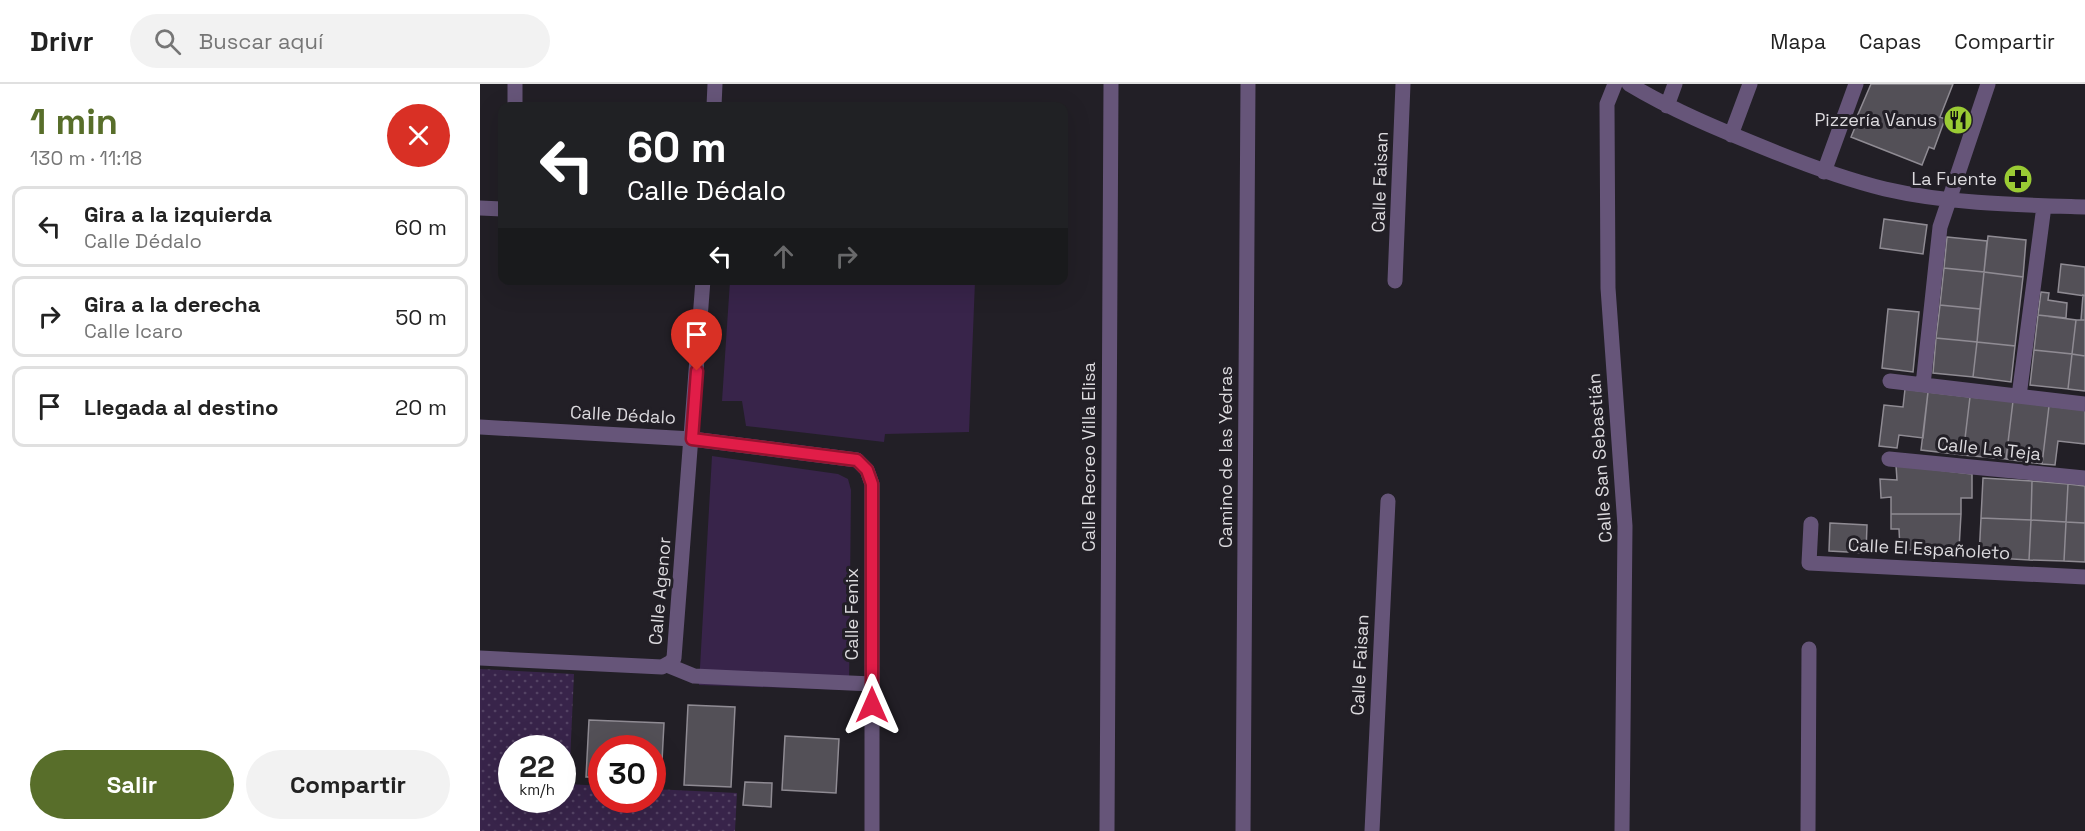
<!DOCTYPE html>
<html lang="es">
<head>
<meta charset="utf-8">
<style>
  body { margin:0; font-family:"Space Grotesk",sans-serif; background:#f2f2f2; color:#222; height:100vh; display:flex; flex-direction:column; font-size:22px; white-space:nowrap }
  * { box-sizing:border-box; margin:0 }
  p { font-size:20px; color:#767676 }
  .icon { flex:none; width:33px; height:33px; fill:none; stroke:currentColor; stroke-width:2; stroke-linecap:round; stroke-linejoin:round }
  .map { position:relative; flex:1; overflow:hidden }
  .drawer { display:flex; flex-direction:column; background:#fff; width:480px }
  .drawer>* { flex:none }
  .top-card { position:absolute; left:18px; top:18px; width:570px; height:183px; border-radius:12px; box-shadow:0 6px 24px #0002; background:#202124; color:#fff; overflow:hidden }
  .speed { position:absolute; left:18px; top:651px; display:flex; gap:12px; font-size:30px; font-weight:700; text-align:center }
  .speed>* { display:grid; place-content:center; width:78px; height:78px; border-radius:50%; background:#fff; box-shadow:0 6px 24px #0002; line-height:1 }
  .speed small { font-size:15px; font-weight:400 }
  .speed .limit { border:9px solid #d22; background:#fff; color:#111 }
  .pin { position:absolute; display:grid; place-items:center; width:51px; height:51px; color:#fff; margin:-62px -26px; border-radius:50% 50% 50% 0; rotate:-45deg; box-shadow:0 0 6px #0007 }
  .pin .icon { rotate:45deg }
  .me { position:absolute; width:66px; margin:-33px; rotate:0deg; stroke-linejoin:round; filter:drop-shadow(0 0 4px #0008) }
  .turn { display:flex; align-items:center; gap:21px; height:126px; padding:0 30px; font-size:27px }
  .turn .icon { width:78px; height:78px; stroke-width:2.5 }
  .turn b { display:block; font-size:42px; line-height:51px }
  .lanes { display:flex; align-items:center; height:57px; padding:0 30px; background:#0003; justify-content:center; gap:30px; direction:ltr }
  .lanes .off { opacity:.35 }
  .round { display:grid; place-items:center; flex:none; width:63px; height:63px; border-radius:32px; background:#f2f2f2 }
  .head { display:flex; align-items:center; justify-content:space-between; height:102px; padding:0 30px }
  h1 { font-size:36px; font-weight:700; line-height:45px; color:#586e2a }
  .cta { display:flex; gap:12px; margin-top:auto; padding:12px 30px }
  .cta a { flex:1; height:69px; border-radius:36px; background:#586e2a; color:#fff; font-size:24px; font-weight:700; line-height:69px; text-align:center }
  .cta a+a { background:#f2f2f2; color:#222 }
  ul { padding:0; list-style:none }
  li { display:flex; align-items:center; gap:18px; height:81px; margin:0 12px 9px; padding:0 18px; border:3px solid #e0e0e0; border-radius:12px }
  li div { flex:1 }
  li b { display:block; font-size:22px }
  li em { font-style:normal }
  header { display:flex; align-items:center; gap:36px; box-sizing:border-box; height:84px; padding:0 30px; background:#fff; border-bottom:2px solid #e0e0e0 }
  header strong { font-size:28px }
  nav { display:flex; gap:33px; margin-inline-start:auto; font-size:21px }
  .search { width:420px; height:54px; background:#f2f2f2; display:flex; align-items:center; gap:15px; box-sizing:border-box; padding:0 21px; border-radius:33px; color:#767676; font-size:22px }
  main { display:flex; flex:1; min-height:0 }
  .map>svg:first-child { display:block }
  .grass { fill:url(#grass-dots); fill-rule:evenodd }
  .park { fill:#38244a }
  .building { fill:#535057; stroke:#8f8b93; stroke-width:1.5 }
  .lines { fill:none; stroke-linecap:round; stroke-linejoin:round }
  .minor { stroke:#665579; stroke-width:15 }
  .route-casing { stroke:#92132f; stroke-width:15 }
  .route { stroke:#e11d48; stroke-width:10 }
  .labels { text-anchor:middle; stroke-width:6; stroke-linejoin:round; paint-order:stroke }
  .poi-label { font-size:18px; fill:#dcdade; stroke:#221f26; text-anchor:end }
  .street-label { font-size:18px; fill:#dcdade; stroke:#221f26 }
</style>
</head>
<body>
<header>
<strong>Drivr</strong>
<div class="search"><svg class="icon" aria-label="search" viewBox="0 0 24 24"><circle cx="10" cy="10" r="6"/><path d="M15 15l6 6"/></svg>Buscar aquí</div>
<nav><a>Mapa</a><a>Capas</a><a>Compartir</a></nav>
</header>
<main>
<section class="drawer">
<div class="head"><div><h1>1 min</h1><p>130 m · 11:18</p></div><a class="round" style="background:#d93025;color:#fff"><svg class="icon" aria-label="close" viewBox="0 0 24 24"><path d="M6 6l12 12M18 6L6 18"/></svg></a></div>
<ul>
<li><svg class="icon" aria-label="left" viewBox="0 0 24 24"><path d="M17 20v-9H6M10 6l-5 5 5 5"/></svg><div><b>Gira a la izquierda</b><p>Calle Dédalo</p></div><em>60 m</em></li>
<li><svg class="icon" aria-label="right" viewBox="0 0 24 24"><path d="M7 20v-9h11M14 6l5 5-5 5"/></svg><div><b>Gira a la derecha</b><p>Calle Icaro</p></div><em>50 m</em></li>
<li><svg class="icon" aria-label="arrive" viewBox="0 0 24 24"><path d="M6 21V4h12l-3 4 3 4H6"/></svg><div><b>Llegada al destino</b></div><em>20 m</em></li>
</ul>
<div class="cta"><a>Salir</a><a>Compartir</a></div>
</section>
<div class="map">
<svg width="1605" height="747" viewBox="0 0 1605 747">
  <defs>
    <pattern id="grass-dots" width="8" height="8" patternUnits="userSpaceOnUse" patternTransform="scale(1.5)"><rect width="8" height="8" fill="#38244a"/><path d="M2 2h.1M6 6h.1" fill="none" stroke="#544364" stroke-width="1.8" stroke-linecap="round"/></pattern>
  </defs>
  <rect width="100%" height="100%" fill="#221f26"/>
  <path class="grass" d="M0 585 94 590 89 700 121 702 122 716H172L173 705 257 709 255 747H0ZM32 664H82V716H32Z"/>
  <path class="park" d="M250 197H495L489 348 405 350 404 358 266 342 262 317H242Z
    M232 372 358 390 368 395 371 406 369 606 219 601Z"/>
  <path class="building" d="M1391 0H1473L1460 33 1465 35 1454 65 1449 63 1442 81 1371 53 1378 36 1376 35Z
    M1404 135 1447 141 1443 170 1400 164Z
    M1508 152 1546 156 1543 193 1504 188Z
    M1467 153 1507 157 1504 188 1464 184Z
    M1581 180 1605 183V212L1578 208Z
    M1464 184 1504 188 1500 225 1460 221Z
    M1504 188 1543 193 1535 262 1497 258Z
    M1561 208 1569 209 1568 216 1587 219 1586 234 1558 231Z
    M1603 211 1605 212V236H1601Z
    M1460 221 1500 225 1497 258 1456 254Z
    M1408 225 1439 228 1433 288 1402 284Z
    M1558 231 1596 236 1592 270 1554 266Z
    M1596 236H1605V272L1592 270Z
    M1456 254 1497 258 1493 293 1453 289Z
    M1497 258 1535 262 1531 298 1493 293Z
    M1554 266 1592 270 1588 305 1550 301Z
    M1592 270 1605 272V307L1588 305Z
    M1425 305 1448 308 1443 354 1419 351 1417 364 1399 362 1404 321 1423 323Z
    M1448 308 1490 313 1483 371 1441 366Z
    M1490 313 1533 317 1526 375 1483 371Z
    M1533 317 1569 322 1562 380 1526 375Z
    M1569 322 1605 326V360L1578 357 1575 381 1562 380Z
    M1416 381 1492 390V414H1481V430H1411V413L1401 414 1400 395 1417 396Z
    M1503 394 1552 397 1551 436 1501 434Z
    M1552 397 1588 400 1586 438 1551 436Z
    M1588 400 1605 402V439L1586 438Z
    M1411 430H1481L1479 465 1420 466 1419 445H1411Z
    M1501 434 1551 436 1549 476 1499 473Z
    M1551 436 1586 438 1584 477 1549 476Z
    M1586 438 1605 439V478L1584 477Z
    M1350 439 1387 441 1386 469 1349 467Z
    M208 621 255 623 251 703 204 701Z
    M109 636 184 639 181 696H172V664H122V693H106Z
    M305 652 359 655 356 709 302 706Z
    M265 698 292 699 291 723 263 721Z"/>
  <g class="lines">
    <path class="minor" d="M35 0V22
      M1135 0 1127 20 1128 204 1145 442 1142 747
      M1149 0C1192 26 1238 45 1285 64 1324 80 1364 95 1405 105 1470 120 1539 121 1605 123
      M234 22 235 0
      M1187 22 1195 0
      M1251 51 1270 0
      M1344 88 1376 0
      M0 124 22 125
      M915 197 923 0
      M1410 297 1605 320
      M1443 301 1460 143 1508 0
      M1539 312 1564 122
      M0 343 212 355 377 376 387 386 392 400V747
      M1409 375 1605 394
      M1331 440 1329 479 1605 493
      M0 574 182 583 191 578 194 574 223 196
      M187 581 214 592 392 600
      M627 747 631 0
      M763 747 768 0
      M892 747 908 417
      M1328 747 1329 565"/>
  </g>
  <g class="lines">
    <g class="route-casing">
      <path id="route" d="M217 287 212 355 377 376 387 386 392 400V621"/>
    </g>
    <use href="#route" class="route"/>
  </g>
  <defs>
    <g id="restaurant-disc" transform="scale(1.5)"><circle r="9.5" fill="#9acb34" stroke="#221f26"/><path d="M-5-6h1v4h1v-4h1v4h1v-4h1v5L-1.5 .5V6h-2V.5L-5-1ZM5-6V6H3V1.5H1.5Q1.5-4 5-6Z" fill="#111"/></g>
    <g id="pharmacy-disc" transform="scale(1.5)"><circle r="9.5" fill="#9acb34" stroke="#221f26"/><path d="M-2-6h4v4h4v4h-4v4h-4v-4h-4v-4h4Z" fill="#111"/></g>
  </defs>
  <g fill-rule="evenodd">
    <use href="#restaurant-disc" x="1478" y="36"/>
    <use href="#pharmacy-disc" x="1538" y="95"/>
  </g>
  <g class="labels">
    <g class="poi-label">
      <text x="1457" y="42">Pizzería Vanus</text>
      <text x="1517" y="101">La Fuente</text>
    </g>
    <g class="street-label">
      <text transform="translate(900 98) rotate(-88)" y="6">Calle Faisan</text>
      <text transform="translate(143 331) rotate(3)" y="6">Calle Dédalo</text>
      <text transform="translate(1509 365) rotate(6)" y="6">Calle La Teja</text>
      <text transform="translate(609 373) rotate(-90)" y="6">Calle Recreo Villa Elisa</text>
      <text transform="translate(746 373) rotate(-90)" y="6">Camino de las Yedras</text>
      <text transform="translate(1120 374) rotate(-94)" y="6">Calle San Sebastián</text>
      <text transform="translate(1449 465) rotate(3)" y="6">Calle El Españoleto</text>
      <text transform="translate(180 507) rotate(-85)" y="6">Calle Agenor</text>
      <text transform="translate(372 530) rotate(-90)" y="6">Calle Fenix</text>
      <text transform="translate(880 581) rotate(-87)" y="6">Calle Faisan</text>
    </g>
  </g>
</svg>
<div class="speed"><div>22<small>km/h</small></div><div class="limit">30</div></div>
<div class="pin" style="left:217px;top:287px;background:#d93025"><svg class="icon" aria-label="arrive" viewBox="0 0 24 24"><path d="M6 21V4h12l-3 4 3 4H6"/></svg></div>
<svg class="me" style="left:392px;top:621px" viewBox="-20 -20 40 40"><path d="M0-17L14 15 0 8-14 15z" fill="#e11d48" stroke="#fff" stroke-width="4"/></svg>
<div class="top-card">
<div class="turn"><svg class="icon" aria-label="left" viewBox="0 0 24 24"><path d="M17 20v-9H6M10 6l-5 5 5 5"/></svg><div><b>60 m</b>Calle Dédalo</div></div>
<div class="lanes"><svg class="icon" aria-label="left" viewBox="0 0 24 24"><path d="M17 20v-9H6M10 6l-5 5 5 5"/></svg><svg class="icon off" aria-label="ahead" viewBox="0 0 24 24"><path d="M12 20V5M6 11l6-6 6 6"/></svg><svg class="icon off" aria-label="right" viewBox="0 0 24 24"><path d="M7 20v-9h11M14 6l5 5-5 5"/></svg></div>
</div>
</div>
</main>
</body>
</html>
